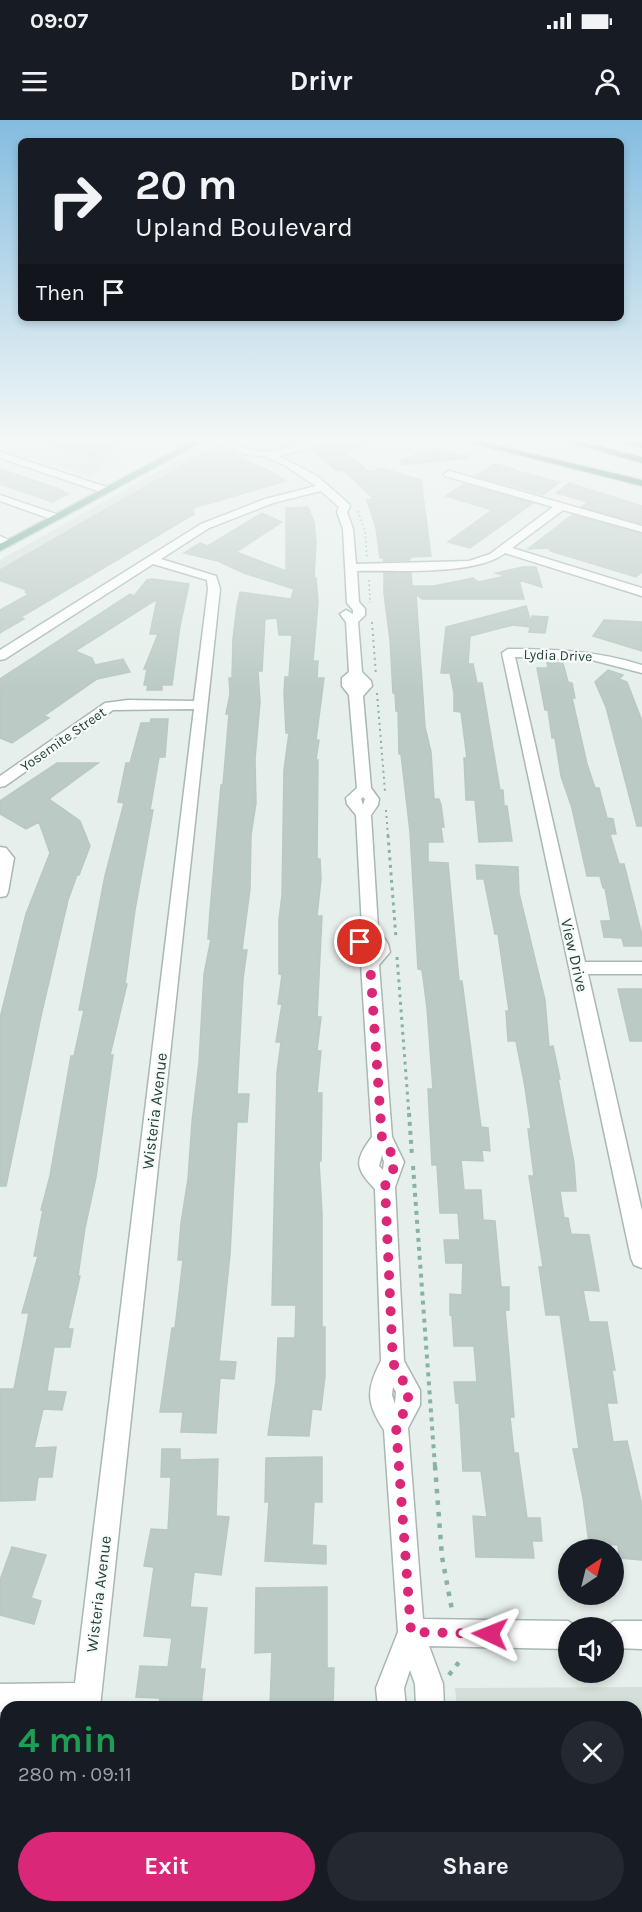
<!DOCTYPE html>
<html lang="en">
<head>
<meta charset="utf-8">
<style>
  body { margin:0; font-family:Karla,sans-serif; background:#242831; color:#f1f3f6; height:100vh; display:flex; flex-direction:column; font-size:22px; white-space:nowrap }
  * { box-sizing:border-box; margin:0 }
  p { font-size:20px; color:#9ea1a6 }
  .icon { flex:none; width:33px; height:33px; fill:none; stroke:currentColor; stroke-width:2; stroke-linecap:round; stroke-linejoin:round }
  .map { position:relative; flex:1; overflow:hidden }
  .drawer { position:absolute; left:0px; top:1581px; width:642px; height:212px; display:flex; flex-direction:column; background:#171b24; border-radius:18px 18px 0 0; box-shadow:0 3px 9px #0003 }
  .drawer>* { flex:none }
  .top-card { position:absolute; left:18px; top:18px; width:606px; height:183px; border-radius:9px; box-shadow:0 3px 9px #0003; background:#171b24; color:#f1f3f6; overflow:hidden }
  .needle { width:39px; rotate:35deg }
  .fabs { position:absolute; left:558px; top:1419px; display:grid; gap:12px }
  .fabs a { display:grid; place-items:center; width:66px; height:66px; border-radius:50%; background:#171b24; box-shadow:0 3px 9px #0003; font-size:30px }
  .pin { position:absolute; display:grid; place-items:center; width:51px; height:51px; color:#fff; margin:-26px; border:3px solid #fff; border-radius:50%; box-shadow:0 2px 6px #0007 }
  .me { position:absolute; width:66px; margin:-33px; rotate:272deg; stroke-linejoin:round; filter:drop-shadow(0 0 4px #0008) }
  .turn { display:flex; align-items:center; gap:21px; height:126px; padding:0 18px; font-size:27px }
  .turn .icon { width:78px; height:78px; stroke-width:2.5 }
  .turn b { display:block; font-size:42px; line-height:51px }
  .then { display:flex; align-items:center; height:57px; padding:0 18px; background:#0003; gap:12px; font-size:22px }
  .round { display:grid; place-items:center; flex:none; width:63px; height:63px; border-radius:32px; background:#242831 }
  .summary { display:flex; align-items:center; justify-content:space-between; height:102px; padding:0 18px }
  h1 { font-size:36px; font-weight:700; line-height:45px; color:#1e9e55 }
  .action { display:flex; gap:12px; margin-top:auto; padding:12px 18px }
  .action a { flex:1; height:69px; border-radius:36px; background:#db2777; color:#fff; font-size:24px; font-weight:700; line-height:69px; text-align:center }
  .action a+a { background:#242831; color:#f1f3f6 }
  .status { display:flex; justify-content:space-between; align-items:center; height:42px; padding:0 30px; background:#171b24; direction:ltr }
  .status svg { height:16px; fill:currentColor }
  header { display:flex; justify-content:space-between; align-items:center; height:78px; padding:0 18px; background:#171b24; font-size:27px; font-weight:700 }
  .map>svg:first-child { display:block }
  .built { fill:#d4dfda }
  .building { fill:#bbcac4; stroke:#b8c9c2; stroke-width:1.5 }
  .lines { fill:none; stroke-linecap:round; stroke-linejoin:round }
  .minor-casing { stroke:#a8b8b2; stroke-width:3 }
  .major-casing { stroke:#c2cac8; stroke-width:3 }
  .highway-casing { stroke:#c2cac8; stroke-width:3 }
  .path-far4 { stroke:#86b3a5; stroke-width:1.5; stroke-dasharray:1.5 3; stroke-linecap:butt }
  .path-far3 { stroke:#86b3a5; stroke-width:2; stroke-dasharray:2 4; stroke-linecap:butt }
  .path-far2 { stroke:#86b3a5; stroke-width:3; stroke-dasharray:3 4.5; stroke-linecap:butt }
  .path-far1 { stroke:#86b3a5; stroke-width:4; stroke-dasharray:4 5; stroke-linecap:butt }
  .path { stroke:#86b3a5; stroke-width:4.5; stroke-dasharray:4.5 7; stroke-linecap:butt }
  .minor { fill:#fff; fill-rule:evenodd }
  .major { fill:#6aa596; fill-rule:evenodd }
  .highway { fill:#2f6f62; fill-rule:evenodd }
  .route { stroke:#db2777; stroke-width:10; stroke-dasharray:0 18 }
  .labels { text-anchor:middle; stroke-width:4.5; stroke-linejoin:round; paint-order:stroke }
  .far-street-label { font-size:14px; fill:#24423a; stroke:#f7fbf9 }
  .street-label { font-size:16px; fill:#24423a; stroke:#f7fbf9 }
</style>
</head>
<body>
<div class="status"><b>09:07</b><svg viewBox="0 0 49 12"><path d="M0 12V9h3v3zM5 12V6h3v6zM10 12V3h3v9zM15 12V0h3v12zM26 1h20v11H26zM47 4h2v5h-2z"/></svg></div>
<header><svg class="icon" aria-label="menu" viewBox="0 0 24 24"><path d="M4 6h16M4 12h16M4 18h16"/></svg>Drivr<svg class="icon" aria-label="person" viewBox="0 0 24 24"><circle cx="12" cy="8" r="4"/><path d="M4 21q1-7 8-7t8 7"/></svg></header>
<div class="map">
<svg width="642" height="1792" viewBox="0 0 642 1792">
  <rect width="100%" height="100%" fill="#e6efeb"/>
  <path class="built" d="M0 321H155L93 354V357L0 328Z
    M261 321H405L425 326 394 339 336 322 289 331Z
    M218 325 249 335 23 470 0 462V440L189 334 199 336Z
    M642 1567V1792H470V1786H636V1587H457L455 1568Z"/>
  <path class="building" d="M54 321H123L94 337 53 324Z
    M335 321H367L346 334 370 352 381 348 421 360 431 436 411 437 410 440 384 441 383 438H380L376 408 367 380 374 379 343 350 337 351 311 330 332 325Z
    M433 328 468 336V338L401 345 400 341Z
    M222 330 268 350 286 361 193 388 194 394 21 497 24 499 0 513V490L29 474 25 472 27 470 0 460V450L206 332 215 334Z
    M494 344 515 349 513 350 560 362 543 375 476 356Z
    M0 349 59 369 69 374 52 382 0 364Z
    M569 363 642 386V404L582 387 588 382 556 373Z
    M464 364 533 383 470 428 448 422 492 390 446 376Z
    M308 387 314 402 316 422 314 458H316L318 482 313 541H318L317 558H324L316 620H319L316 640H318L317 739H320L321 759 317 796H322L317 897H321L317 931H321L317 973H322L321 1041H319L322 1093V1207H325V1256L321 1290 312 1289 309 1316 268 1315 276 1261 278 1218H295L296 1185H272L277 953 281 922H276L282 884H278L282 855 279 854V799L282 775 284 650 289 613H286L284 573 285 557H289L292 515H279L277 498 265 499 262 551H258L260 582 255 639 256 683 251 715 250 769 242 830H247L243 859 237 974H249L247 1002H237L230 1134 219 1241 236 1242 234 1259 220 1258 216 1313 181 1312 183 1292H160L172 1208H175L183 1140H178L181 1103 188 1059 192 1002 199 942 204 854 211 819H208L210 791 221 665H223L229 594H226L230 574 229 558H232L233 519 237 486 240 472 291 479 294 469 244 453 218 441 184 433 200 423 208 426 262 393 282 402 236 432 286 451V388Z
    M572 395 642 414V452L636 457 550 431 549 428 528 429Z
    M523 447H536L542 467 519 460 524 479H422L416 474 425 607 431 632 434 679H439L441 685 444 707H441L443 722H428V742L448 743 459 861H462L481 1007 488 1008 490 1031 482 1030 483 1041 461 1040 464 1070H481L483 1100 495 1101 501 1167H509V1190L505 1189 514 1297H510L514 1333H518L527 1398H540L542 1421H532L534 1438 476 1437 473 1396 487 1397 481 1351H463L459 1283H456L454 1262H477L474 1226H454L452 1196 450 1195V1174L462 1175 463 1143H446L444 1120H460L458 1093H440L437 1045H432L428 969H433L427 888 422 850 418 849 410 712 401 634H399L398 591H396L395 573H393L390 520 384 473V453H411L412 466H434L473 458 478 462 506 456 496 453Z
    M152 459 189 464 180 506 172 565H162V570H147L148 565H144L147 549H144L158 514H150L157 479 75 531 92 538 95 545 123 539 130 552 97 559 44 596 49 598 12 623 0 618V559L130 474 134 476 147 460Z
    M526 486 531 502 532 496 548 497 545 513 529 512 530 507 513 505 470 516 468 544H473L477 563H482L500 670H503L504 686H507L512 721 479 722 475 680H466L464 638H467L461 592 454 591V573L450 553H441L446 507Z
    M604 500 642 502V531L593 516Z
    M547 543H563L568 562 572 563 575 578H572L587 644 595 668H599L607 698 613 699 616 714H610L619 744H624L642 815V826H624L622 818 604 817 601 801H611L605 768H603L600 756H587L572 688 561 656 555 618H552L548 590H545L537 548H548Z
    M608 550 623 555 619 559 627 562 642 601V706H637L606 587 595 562Z
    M151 599H168L165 637H159L150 690H153L135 790 125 864H127L110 935H113L96 1057 85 1108 78 1156H80L68 1209H73L70 1227H54L47 1271 66 1272 62 1290 43 1289 34 1328 56 1327 52 1357H38L35 1380 0 1381V1269H14L29 1193H22L38 1136H34L43 1090H41L50 1056 71 936H74L84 890H79L105 756 124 683 118 682 126 643H130L141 603H150Z
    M57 643H98L49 679 80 701 90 726 79 755H77L68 780 41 896 6 1066H0V898L26 794 50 733 39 702 26 709 0 694V681Z
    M476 745 518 747 519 773 545 880 549 927 553 926 560 959H558L574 1043 576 1071H560L564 1098H568L571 1114 589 1115 599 1171 583 1170 589 1202H607L615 1250H612L617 1283H607L613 1322 627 1321 642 1385V1440L619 1438 618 1425 589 1423 583 1378 573 1329H579L560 1195H546L539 1147H543L529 1056H534L528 1009H531L525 967 516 921H508L506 891H509L498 814H495L484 759H477Z
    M618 869H642V921H630Z
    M162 1329H180V1340L218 1339 216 1396 229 1397 221 1455 194 1452 190 1487 207 1488 200 1549H205L201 1587H158L160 1578 136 1577 140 1546 168 1547 172 1518 144 1516 154 1447 144 1446 151 1409 168 1410 171 1357H161Z
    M322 1337V1382H314L312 1425 326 1426V1444L265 1441 269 1382H265L266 1338Z
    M12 1427 46 1435 31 1478 41 1481 34 1504 0 1495V1460Z
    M327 1467V1548H334L333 1587H270L272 1532 255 1533 256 1468Z"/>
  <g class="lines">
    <g class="minor-casing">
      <path id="minor" d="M210 321H224L253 330 271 332 317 321H333L331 323 279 336 317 356 349 384 350 386 347 392 353 409 356 444 469 441 490 434 553 387 445 356 444 354 449 351 642 406V412L563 390 512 428 642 468V476L505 433C475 456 395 450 357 451L359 482 365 489V495L358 502 362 552 371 561 372 566 363 576 371 668 379 679 378 685 371 695 378 808 388 824 390 832 379 845 392 1017 404 1042 395 1067 404 1241 420 1270V1285L408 1308 423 1499 568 1501 578 1508H568V1529L429 1526 443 1564 444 1587H416L415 1564 410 1550 404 1568 406 1587H378L376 1568 398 1512 384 1310C366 1283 366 1269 381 1241L375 1069C355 1048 354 1041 372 1017L361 844 352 832V822L362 808 356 695 347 684 346 678 357 668 349 575 342 566V558L349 552 346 502 340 494 346 490 353 494V490L347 483 343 409 337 392 339 387 321 371 273 383 209 408 161 439 216 456 220 469 100 1587H6V1592H0V1564L75 1563 194 589 113 590 5 666 0 667V656L105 583 128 580 194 581 208 469 207 460 153 444 5 539 0 540V530L201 404 265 379 316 366 284 345 264 336 249 335ZM363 677 365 679 363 685 361 679ZM370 821 372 830 371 832 369 823ZM382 1035 384 1042 383 1050 379 1046ZM393 1267 396 1272 395 1284 392 1275Z
        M0 332 109 368 110 370 101 372 0 338Z
        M0 375 59 395 60 397 55 400 51 399 0 381Z
        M0 416 15 423 9 426 0 423Z
        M508 529C554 529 598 531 642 545V553L592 540 515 537 585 842H642V854H588L642 1091V1148L634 1145 631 1138 502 533Z
        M0 727 6 728 14 738 8 772 6 776 0 777Z
        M614 1501H642V1529L614 1528V1508H604Z
        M81 1786H112L113 1792H81Z
        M401 1786H432V1792H400Z"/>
    </g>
    <g class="major-casing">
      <path id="major" d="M192 321H204L0 431V424Z"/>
    </g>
    <g class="highway-casing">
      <path id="highway" d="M463 321H479L642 360V366Z
        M563 321H578L642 337V343Z
        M620 321 642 322V328L622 323Z"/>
    </g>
    <path class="path-far4" d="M358 391 365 411 367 437
      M369 460 370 483"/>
    <path class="path-far3" d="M372 502 376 555
      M377 573 385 671
      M386 690 388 716"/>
    <path class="path-far2" d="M388 715 396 818
      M397 837 409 995"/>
    <path class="path-far1" d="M409 993 412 1036
      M413 1046 435 1347"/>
    <path class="path" d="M435 1346 442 1437 452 1490
      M449 1555 459 1542 458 1536
      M466 1786V1792"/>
    <use href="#minor" class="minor"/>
    <use href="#major" class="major"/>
    <use href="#highway" class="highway"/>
  </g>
  <linearGradient id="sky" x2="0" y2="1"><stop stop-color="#84bce0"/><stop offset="0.56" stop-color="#f4f8f6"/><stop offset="1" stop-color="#f4f8f6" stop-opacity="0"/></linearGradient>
  <rect width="642" height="572" fill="url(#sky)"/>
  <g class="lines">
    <path class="route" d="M360 822 361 831 370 843 382 1019C397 1040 398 1044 385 1066L393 1243 408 1270V1285L396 1306 411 1512 490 1514"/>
  </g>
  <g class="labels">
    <g class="far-street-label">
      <text transform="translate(558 535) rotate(2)" y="5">Lydia Drive</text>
      <text transform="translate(63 619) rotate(-35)" y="5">Yosemite Street</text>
    </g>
    <g class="street-label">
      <text transform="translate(575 835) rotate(77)" y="6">View Drive</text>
      <text transform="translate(154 991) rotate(-83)" y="6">Wisteria Avenue</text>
      <text transform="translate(98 1474) rotate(-83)" y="6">Wisteria Avenue</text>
    </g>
  </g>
</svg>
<div class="fabs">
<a><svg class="needle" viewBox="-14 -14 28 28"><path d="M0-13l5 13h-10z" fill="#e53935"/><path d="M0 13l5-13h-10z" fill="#9ea1a6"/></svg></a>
<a><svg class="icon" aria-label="sound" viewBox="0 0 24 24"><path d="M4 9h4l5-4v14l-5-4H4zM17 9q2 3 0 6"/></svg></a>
</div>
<div class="pin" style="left:360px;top:822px;background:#d93025"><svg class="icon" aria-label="arrive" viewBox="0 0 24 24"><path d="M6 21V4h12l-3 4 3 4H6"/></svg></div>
<svg class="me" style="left:490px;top:1514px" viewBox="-20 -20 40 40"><path d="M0-17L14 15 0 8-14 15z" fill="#db2777" stroke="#fff" stroke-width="4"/></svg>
<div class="top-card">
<div class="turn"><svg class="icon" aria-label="right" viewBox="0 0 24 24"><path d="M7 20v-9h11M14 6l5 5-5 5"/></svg><div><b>20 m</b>Upland Boulevard</div></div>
<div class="then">Then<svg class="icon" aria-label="arrive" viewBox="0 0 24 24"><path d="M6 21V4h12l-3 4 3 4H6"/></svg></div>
</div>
<section class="drawer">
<div class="summary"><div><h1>4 min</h1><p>280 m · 09:11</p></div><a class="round"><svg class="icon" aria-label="close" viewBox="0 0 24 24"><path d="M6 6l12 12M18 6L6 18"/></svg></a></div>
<div class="action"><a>Exit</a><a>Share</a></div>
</section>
</div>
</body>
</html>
